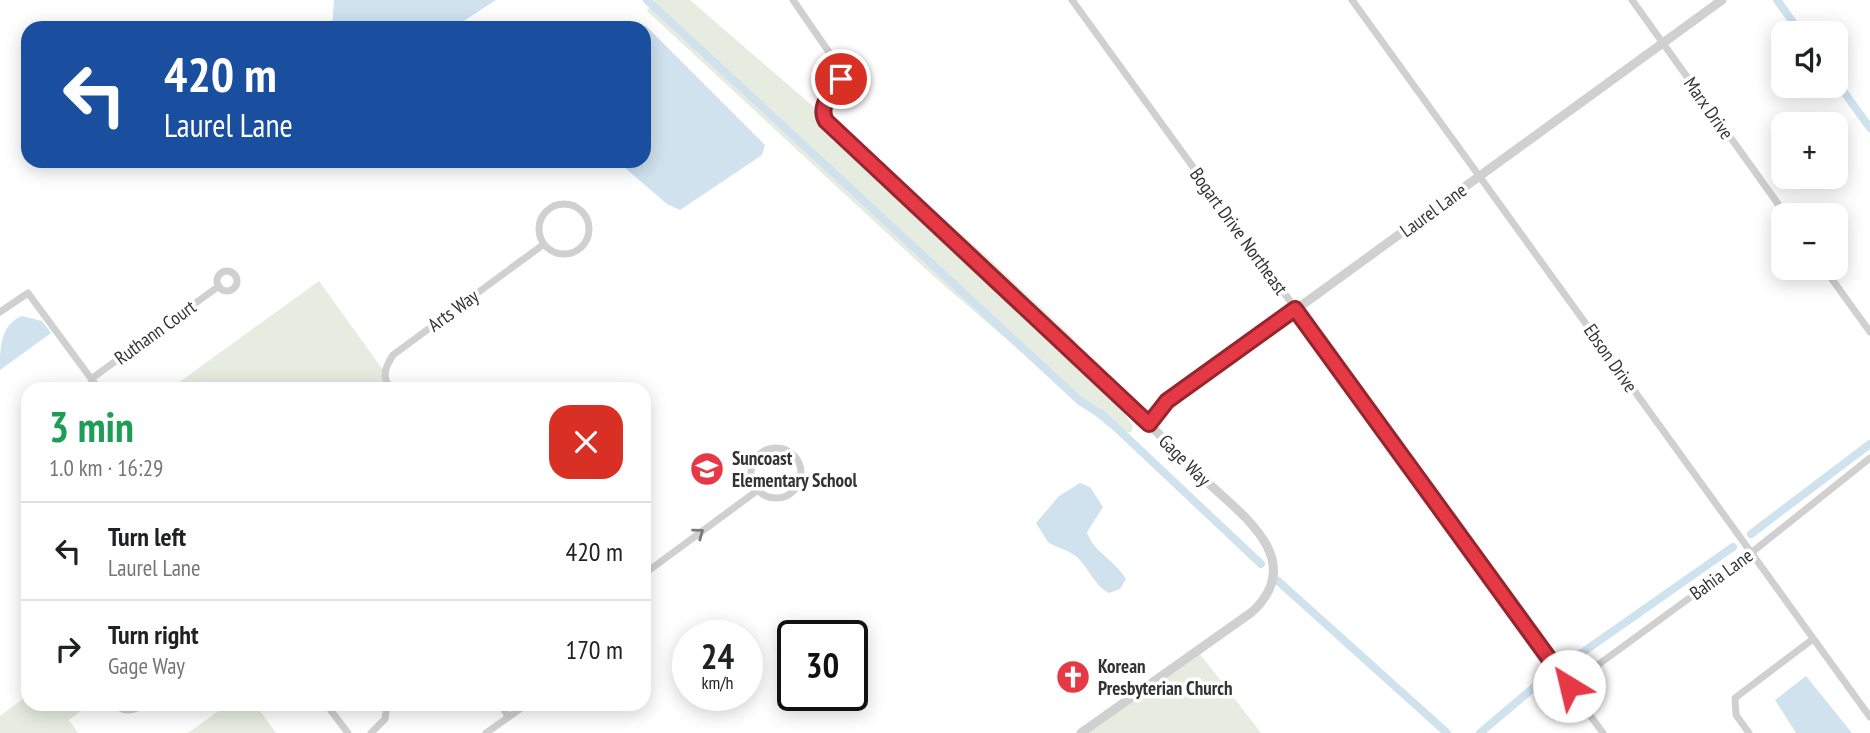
<!DOCTYPE html>
<html lang="en">
<head>
<meta charset="utf-8">
<style>
  body { margin:0; font-family:"PT Sans Narrow",sans-serif; background:#f6f6f6; color:#202124; height:100vh; display:flex; flex-direction:column; font-size:26px; white-space:nowrap }
  * { box-sizing:border-box; margin:0 }
  p { font-size:23px; color:#757577 }
  .icon { flex:none; width:38px; height:38px; fill:none; stroke:currentColor; stroke-width:2; stroke-linecap:round; stroke-linejoin:round }
  .map { position:relative; flex:1; overflow:hidden }
  .sheet { position:absolute; left:21px; top:382px; width:630px; height:329px; display:flex; flex-direction:column; background:#fff; border-radius:21px; box-shadow:0 4px 18px #0003 }
  .sheet>* { flex:none }
  .hud { position:absolute; left:21px; top:21px; width:630px; height:147px; border-radius:21px; box-shadow:0 4px 18px #0003; background:#1a4fa0; color:#fff; overflow:hidden }
  .controls { position:absolute; left:1771px; top:21px; display:grid; gap:14px }
  .controls a { display:grid; place-items:center; width:77px; height:77px; border-radius:14px; background:#fff; box-shadow:0 4px 18px #0003; font-size:35px }
  .speed { position:absolute; left:672px; top:620px; display:flex; gap:14px; font-size:35px; font-weight:700; text-align:center }
  .speed>* { display:grid; place-content:center; width:91px; height:91px; border-radius:50%; background:#fff; box-shadow:0 4px 18px #0003; line-height:1 }
  .speed small { font-size:18px; font-weight:400 }
  .speed .limit { border:4px solid #111; border-radius:10px; background:#fff; color:#111 }
  .pin { position:absolute; display:grid; place-items:center; width:60px; height:60px; color:#fff; margin:-30px; border:4px solid #fff; border-radius:50%; box-shadow:0 2px 7px #0007 }
  .me { position:absolute; width:77px; margin:-38px; rotate:324deg; stroke-linejoin:round; filter:drop-shadow(0 0 5px #0008) }
  .turn { display:flex; align-items:center; gap:24px; height:147px; padding:0 28px; font-size:32px }
  .turn .icon { width:91px; height:91px; stroke-width:2.5 }
  .turn b { display:block; font-size:49px; line-height:60px }
  .round { display:grid; place-items:center; flex:none; width:74px; height:74px; border-radius:21px; background:#f6f6f6 }
  .overview { display:flex; align-items:center; justify-content:space-between; height:119px; padding:0 28px }
  h1 { font-size:42px; font-weight:800; line-height:52px; color:#1e9e55 }
  ul { padding:0; list-style:none }
  li { display:flex; align-items:center; gap:21px; height:98px; padding:0 28px; border-top:2px solid #e0e0e0 }
  li div { flex:1 }
  li b { display:block; font-size:26px }
  li em { font-style:normal }
  .map>svg:first-child { display:block }
  .green { fill:#e6ecdf }
  .water { fill:#cfe2ee }
  .lines { fill:none; stroke-linecap:round; stroke-linejoin:round }
  .canal { stroke:#cfe2ee; stroke-width:8 }
  .minor { stroke:#d0d0d0; stroke-width:7 }
  .tertiary { stroke:#d0d0d0; stroke-width:9 }
  .oneway { stroke:#7a7a7a }
  .route-casing { stroke:#96252e; stroke-width:18 }
  .route { stroke:#e63946; stroke-width:12 }
  .labels { text-anchor:middle; stroke-width:7; stroke-linejoin:round; paint-order:stroke }
  .street-label { font-size:19px; fill:#333; stroke:#fff }
  .poi-label { font-size:19px; font-weight:bold; fill:#333; stroke:#fff; text-anchor:start }
</style>
</head>
<body>
<div class="map">
<svg width="1870" height="733" viewBox="0 0 1870 733">
  <rect width="100%" height="100%" fill="#fff"/>
  <path class="green" d="M654 0H690L984 254 1072 337 1133 426 1131 432 1121 433 1107 426 931 274 647 11Z
    M319 281 396 388H171Z
    M1200 654 1261 733H1089Z
    M28 695V704H90L69 720 78 733H0V716Z
    M228 704H255L276 733H188Z"/>
  <path class="water" d="M334 0H496L453 28H332Z
    M618 22 646 26 765 145 762 155 680 210 667 204 617 161H644V28H609Z
    M22 316 42 321 51 333 0 370C0 348 0 325 22 316Z
    M1080 483 1090 487 1103 507 1087 532C1093 552 1116 561 1126 579L1120 589 1109 593C1095 586 1089 569 1078 558 1067 548 1057 549 1048 542L1036 523 1059 496Z
    M1806 676 1852 733H1796L1775 700Z"/>
  <g class="lines">
    <path class="canal" d="M647 0 1080 401 1104 416 1261 564
      M1777 0 1801 33
      M1836 81 1870 128
      M1751 534 1870 444
      M1278 581 1447 733
      M1566 664 1733 547
      M1480 733 1546 677"/>
    <path class="minor" d="M793 0 842 71C840 90 815 102 826 121L1149 424
      M1072 0 1603 733
      M1352 0 1870 717
      M1632 0 1786 215
      M539 229a25 25 0 1 1 50 0a25 25 0 1 1-50 0Z
      M1824 268 1870 332
      M217 281a10 10 0 1 1 20 0a10 10 0 1 1-20 0Z
      M0 312 28 293 98 388
      M91 379 219 286
      M390 388C381 376 386 366 393 355L544 244
      M751 473a25 25 0 1 1 50 0a25 25 0 1 1-50 0Z
      M644 574 758 490
      M1569 686 1751 553 1870 458
      M114 704C125 713 133 711 145 704
      M326 704 348 733
      M501 704 508 717
      M371 733 385 719 387 704
      M486 733 527 704
      M1749 733 1736 715 1735 698 1813 639"/>
    <path class="tertiary" d="M1081 733 1252 612C1308 560 1241 514 1206 481 1186 463 1168 443 1149 424L1159 409 1722 0"/>
  </g>
  <defs><path id="oneway-chevron" d="M-2-3.5L2.5 0L-2 3.5" fill="none" stroke-width="1.6" stroke-linecap="round" stroke-linejoin="round" transform="scale(1.75)"/></defs>
  <use class="oneway" href="#oneway-chevron" transform="translate(699 533) rotate(-36)"/>
  <g class="lines">
    <g class="route-casing">
      <path id="route" d="M841 79C833 92 817 105 826 121L1149 424 1167 401 1295 309 1569 686"/>
    </g>
    <use href="#route" class="route"/>
  </g>
  <defs>
    <g id="school-disc" transform="scale(1.75)"><circle r="9.5" fill="#e63946" stroke="#fff"/><path d="M0-5L7-2L0 1L-7-2ZM-4 1L0 2.5L4 1V4Q0 6-4 4Z" fill="#fff"/></g>
    <g id="church-disc" transform="scale(1.75)"><circle r="9.5" fill="#e63946" stroke="#fff"/><path d="M-1.2-6h2.4v3.5h3.3v2.4h-3.3V6h-2.4V-.1h-3.3v-2.4h3.3Z" fill="#fff"/></g>
  </defs>
  <g fill-rule="evenodd">
    <use href="#school-disc" x="707" y="469"/>
    <use href="#church-disc" x="1073" y="677"/>
  </g>
  <g class="labels">
    <g class="street-label">
      <text transform="translate(1709 108) rotate(55)" y="7">Marx Drive</text>
      <text transform="translate(1433 210) rotate(-36)" y="7">Laurel Lane</text>
      <text transform="translate(1239 231) rotate(54)" y="7">Bogart Drive Northeast</text>
      <text transform="translate(453 310) rotate(-36)" y="7">Arts Way</text>
      <text transform="translate(155 332) rotate(-36)" y="7">Ruthann Court</text>
      <text transform="translate(1611 358) rotate(55)" y="7">Ebson Drive</text>
      <text transform="translate(1185 460) rotate(45)" y="7">Gage Way</text>
      <text transform="translate(1721 574) rotate(-36)" y="7">Bahia Lane</text>
    </g>
    <g class="poi-label">
      <text x="732" y="465">Suncoast<tspan x="732" dy="22">Elementary School</tspan></text>
      <text x="1098" y="673">Korean<tspan x="1098" dy="22">Presbyterian Church</tspan></text>
    </g>
  </g>
</svg>
<div class="controls">
<a><svg class="icon" aria-label="sound" viewBox="0 0 24 24"><path d="M4 9h4l5-4v14l-5-4H4zM17 9q2 3 0 6"/></svg></a>
<a>+</a>
<a>−</a>
</div>
<div class="speed"><div>24<small>km/h</small></div><div class="limit">30</div></div>
<div class="pin" style="left:841px;top:79px;background:#d93025"><svg class="icon" aria-label="arrive" viewBox="0 0 24 24"><path d="M6 21V4h12l-3 4 3 4H6"/></svg></div>
<svg class="me" style="left:1569px;top:686px" viewBox="-20 -20 40 40"><circle r="19" fill="#fff"/><path d="M0-13L10 11 0 6-10 11z" fill="#e63946"/></svg>
<div class="hud">
<div class="turn"><svg class="icon" aria-label="left" viewBox="0 0 24 24"><path d="M17 20v-9H6M10 6l-5 5 5 5"/></svg><div><b>420 m</b>Laurel Lane</div></div>
</div>
<section class="sheet">
<div class="overview"><div><h1>3 min</h1><p>1.0 km · 16:29</p></div><a class="round" style="background:#d93025;color:#fff"><svg class="icon" aria-label="close" viewBox="0 0 24 24"><path d="M6 6l12 12M18 6L6 18"/></svg></a></div>
<ul>
<li><svg class="icon" aria-label="left" viewBox="0 0 24 24"><path d="M17 20v-9H6M10 6l-5 5 5 5"/></svg><div><b>Turn left</b><p>Laurel Lane</p></div><em>420 m</em></li>
<li><svg class="icon" aria-label="right" viewBox="0 0 24 24"><path d="M7 20v-9h11M14 6l5 5-5 5"/></svg><div><b>Turn right</b><p>Gage Way</p></div><em>170 m</em></li>
</ul>
</section>
</div>
</body>
</html>
